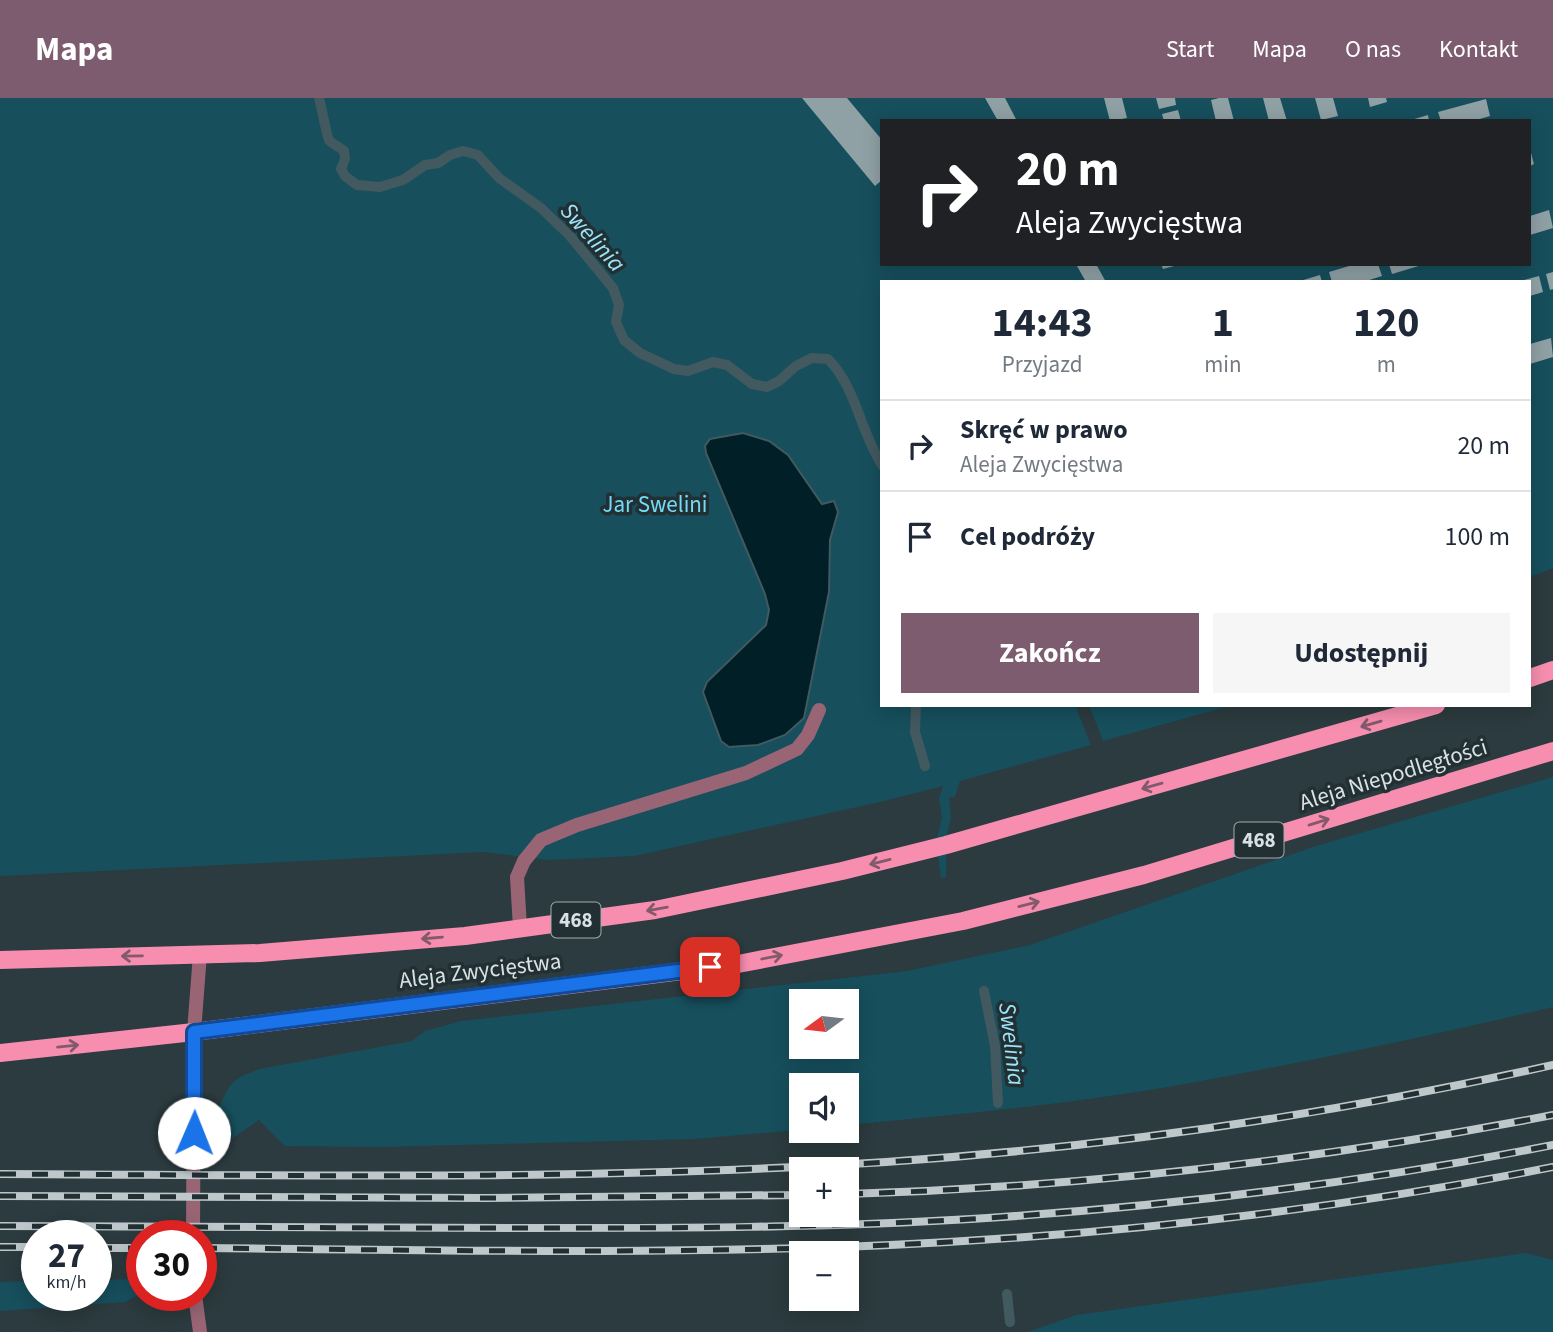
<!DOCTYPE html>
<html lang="pl">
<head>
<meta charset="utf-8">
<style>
  body { margin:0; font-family:"Source Sans 3",sans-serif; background:#f6f6f7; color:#1f2937; height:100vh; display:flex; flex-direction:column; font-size:26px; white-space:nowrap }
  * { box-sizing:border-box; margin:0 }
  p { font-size:23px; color:#747a83 }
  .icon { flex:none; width:38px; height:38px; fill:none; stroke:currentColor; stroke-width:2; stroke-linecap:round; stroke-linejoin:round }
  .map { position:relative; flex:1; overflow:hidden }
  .details { position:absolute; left:880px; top:182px; width:651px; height:427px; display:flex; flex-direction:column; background:#fff; border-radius:0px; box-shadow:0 4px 18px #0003 }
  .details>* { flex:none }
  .hud { position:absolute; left:880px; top:21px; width:651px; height:147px; border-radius:0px; box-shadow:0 4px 18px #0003; background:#202124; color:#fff; overflow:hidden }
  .needle { width:46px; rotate:255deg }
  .buttons { position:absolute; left:789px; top:891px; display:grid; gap:14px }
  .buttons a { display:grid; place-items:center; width:70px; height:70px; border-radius:0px; background:#fff; box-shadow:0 4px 18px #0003; font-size:35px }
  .speed { position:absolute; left:21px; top:1122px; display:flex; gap:14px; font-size:35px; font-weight:700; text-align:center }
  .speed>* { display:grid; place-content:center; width:91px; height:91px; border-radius:50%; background:#fff; box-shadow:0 4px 18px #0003; line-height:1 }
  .speed small { font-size:18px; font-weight:400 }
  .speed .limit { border:10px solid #d22; background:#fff; color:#111 }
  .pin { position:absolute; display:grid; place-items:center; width:60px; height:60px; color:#fff; margin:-30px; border-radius:14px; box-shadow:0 4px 10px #0006 }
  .me { position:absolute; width:77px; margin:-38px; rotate:1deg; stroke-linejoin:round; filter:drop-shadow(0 0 5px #0008) }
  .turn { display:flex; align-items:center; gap:24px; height:147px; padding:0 21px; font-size:32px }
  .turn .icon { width:91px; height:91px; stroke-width:2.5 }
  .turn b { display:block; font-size:49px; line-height:60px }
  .eta { display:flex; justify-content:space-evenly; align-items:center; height:119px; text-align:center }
  .eta b { font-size:42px; font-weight:700; line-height:49px }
  .primary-button { display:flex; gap:14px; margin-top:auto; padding:14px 21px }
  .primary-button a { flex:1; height:80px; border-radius:0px; background:#7d5c6f; color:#fff; font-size:28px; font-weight:700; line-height:80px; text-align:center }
  .primary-button a+a { background:#f6f6f7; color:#1f2937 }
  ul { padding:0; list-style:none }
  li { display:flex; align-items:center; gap:21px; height:91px; padding:0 21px; border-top:2px solid #e0e1e3 }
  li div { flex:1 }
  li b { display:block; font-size:26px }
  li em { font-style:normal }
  header { display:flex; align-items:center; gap:42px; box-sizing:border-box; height:98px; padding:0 35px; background:#7d5c6f; color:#fff }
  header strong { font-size:33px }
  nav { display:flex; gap:38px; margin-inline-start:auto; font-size:24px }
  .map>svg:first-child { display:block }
  .green { fill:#174f5d; fill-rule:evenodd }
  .water { fill:#011f26; stroke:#42595f; stroke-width:2 }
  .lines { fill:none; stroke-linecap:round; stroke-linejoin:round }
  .stream { stroke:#42595f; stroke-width:10 }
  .building { fill:#90a1a6 }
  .service { stroke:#996574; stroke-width:14 }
  .minor { stroke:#996574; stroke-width:14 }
  .primary { stroke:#f88eaf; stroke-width:18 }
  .rail-casing { stroke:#bec8cb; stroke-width:8 }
  .rail { stroke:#223034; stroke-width:5; stroke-dasharray:16; stroke-linecap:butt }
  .oneway { stroke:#825a6b }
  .route-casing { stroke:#114b97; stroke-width:18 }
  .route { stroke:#1a73e8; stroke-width:12 }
  .labels { text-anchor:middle; stroke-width:7; stroke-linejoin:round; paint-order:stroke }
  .shield { fill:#223034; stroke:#a1acaf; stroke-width:2 }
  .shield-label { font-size:21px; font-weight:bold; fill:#d8e1e4 }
  .park-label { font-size:23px; fill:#75daf5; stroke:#223034 }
  .street-label { font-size:23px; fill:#d8e1e4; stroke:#223034 }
  .water-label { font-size:24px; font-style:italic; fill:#9de4f8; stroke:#223034 }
</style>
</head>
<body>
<header>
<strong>Mapa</strong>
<nav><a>Start</a><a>Mapa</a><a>O nas</a><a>Kontakt</a></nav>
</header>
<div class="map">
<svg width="1553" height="1234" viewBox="0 0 1553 1234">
  <rect width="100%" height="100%" fill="#2c3b3f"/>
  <path class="green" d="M0 0H1553V470L1530 479V184H882V607H1075L1091 647 960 683 955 699H949L951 721 946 740V779L941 780 936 743 942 720 939 700 943 688 880 704 634 758 548 762 483 754 0 778ZM882 23H1530V166H882Z
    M1089 607H1233L1103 643Z
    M1553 679V909C1426 939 1297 966 1168 989 1062 1007 954 1017 847 1027V987H802L801 1032 693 1041 381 1049 285 1048 259 1022 208 1057C214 1035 217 1006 230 988 238 978 249 975 259 971L412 943 425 933 461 923 907 873 1030 847 1316 748ZM802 903H847V948H802Z
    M1526 1155 1553 1162V1234H1028L1076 1217Z
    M142 1181V1195L125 1204 0 1213V1184L37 1183V1197H96V1182Z"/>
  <path class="water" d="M743 335 769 343 788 357 822 406 834 403 838 414 830 442 829 494 804 620 785 637 758 647 729 649 721 643 703 594 707 584 766 527 769 512 765 496 706 355 705 348 710 341Z"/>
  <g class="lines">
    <path class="stream" d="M319 0C321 7 327 39 329 42 332 46 340 49 344 53L345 61 341 71 345 78 357 87 380 89 403 82 425 67 438 65 450 57 463 53 478 57 499 80 541 110 570 138 613 190 619 207 616 224 624 242 640 255 674 271 688 273 713 264 727 267 752 286 767 289 779 283 796 268 812 260 828 261C856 289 860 333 882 367
      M916 607 915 634 925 668
      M984 893 995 948 998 1005
      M1007 1196 1010 1224"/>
  </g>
  <path class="building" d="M802 0H847L882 42V82L875 88Z
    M985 0H1005L1017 23H998Z
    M1104 0H1122L1127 20 1110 23Z
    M1156 0H1175L1176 7 1159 11Z
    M1219 0H1228L1234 23H1216L1211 2Z
    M1263 0H1280L1287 23H1269Z
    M1315 0H1333L1338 18 1321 22Z
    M1368 0H1386L1387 4 1370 9Z
    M1486 1 1490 18 1473 23H1441L1438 14Z
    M1178 12 1181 23H1164L1162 16Z
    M1428 17 1429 23H1411V22Z
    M1530 51 1534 66 1530 68Z
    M1549 112 1553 130 1530 137V118Z
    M1080 166H1096L1106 184H1086L1077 168Z
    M1161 166H1178V167L1163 171Z
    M1356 166H1378L1382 178 1363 184H1332L1329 174Z
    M1389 166H1422V167L1392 176Z
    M1553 174V191L1550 192 1546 176Z
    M1320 177 1322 184H1300V183Z
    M1539 178 1543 194 1530 198V184L1520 183Z
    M1551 240 1553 259 1530 266V246Z"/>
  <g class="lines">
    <path class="service" d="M520 830 517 779 524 763 541 742 577 727 746 675 797 651 808 637 819 612"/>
    <path class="minor" d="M193 1138 194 934 200 856
      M195 1197 200 1234"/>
    <path class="primary" d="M1530 580 1553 572
      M0 862 260 855 465 838 655 812 842 773 946 747 1436 607
      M0 955 194 934 738 866 963 823 1144 777 1553 653"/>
    <g class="rail-casing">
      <path id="rail" d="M0 1076C295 1077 591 1083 886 1064 1111 1049 1334 1016 1553 967
        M847 1096C1084 1089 1320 1062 1553 1017
        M0 1098 487 1100 802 1097
        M0 1128C175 1129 350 1130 525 1130 673 1130 822 1130 971 1121 1166 1109 1361 1085 1553 1047
        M0 1149H37
        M96 1150H142
        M201 1150C431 1152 661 1157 890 1147 1112 1137 1335 1112 1553 1069"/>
    </g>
    <use href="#rail" class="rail"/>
  </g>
  <defs><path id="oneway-shaft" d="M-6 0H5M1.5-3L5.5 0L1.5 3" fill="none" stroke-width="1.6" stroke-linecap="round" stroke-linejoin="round" transform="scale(1.75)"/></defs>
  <g class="oneway">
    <use href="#oneway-shaft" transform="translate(1371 626) rotate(164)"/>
    <use href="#oneway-shaft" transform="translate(1152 688) rotate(164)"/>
    <use href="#oneway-shaft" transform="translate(1319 724) rotate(-17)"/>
    <use href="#oneway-shaft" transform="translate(880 764) rotate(166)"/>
    <use href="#oneway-shaft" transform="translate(1029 806) rotate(-14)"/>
    <use href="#oneway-shaft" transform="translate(657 811) rotate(170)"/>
    <use href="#oneway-shaft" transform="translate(432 840) rotate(175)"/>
    <use href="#oneway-shaft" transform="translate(132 858) rotate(179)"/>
    <use href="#oneway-shaft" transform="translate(772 859) rotate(-11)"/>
    <use href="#oneway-shaft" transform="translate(68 948) rotate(-6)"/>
  </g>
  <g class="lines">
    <g class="route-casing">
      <path id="route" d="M194 1035V934L710 869"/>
    </g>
    <use href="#route" class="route"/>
  </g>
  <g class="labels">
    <g class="shield">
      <rect x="1234.5" y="724.5" width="49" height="35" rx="5"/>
      <rect x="551.5" y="804.5" width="49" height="35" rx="5"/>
    </g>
    <g class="shield-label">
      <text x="1259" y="749">468</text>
      <text x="576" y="829">468</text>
    </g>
    <g class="park-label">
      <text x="655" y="414">Jar Swelini</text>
    </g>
    <g class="street-label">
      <text transform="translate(1393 676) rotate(-17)" y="8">Aleja Niepodległości</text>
      <text transform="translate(480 872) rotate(-7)" y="8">Aleja Zwycięstwa</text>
    </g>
    <g class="water-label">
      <text transform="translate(593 139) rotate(48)" y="8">Swelinia</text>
      <text transform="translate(1012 946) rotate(83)" y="8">Swelinia</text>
    </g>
  </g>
</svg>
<div class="buttons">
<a><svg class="needle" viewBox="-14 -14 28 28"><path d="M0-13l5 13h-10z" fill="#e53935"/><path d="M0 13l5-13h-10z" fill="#747a83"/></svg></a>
<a><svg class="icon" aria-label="sound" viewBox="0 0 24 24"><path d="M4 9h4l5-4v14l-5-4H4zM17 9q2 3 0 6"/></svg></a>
<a>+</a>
<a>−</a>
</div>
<div class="speed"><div>27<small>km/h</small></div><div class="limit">30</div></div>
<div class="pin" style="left:710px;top:869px;background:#d93025"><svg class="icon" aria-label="arrive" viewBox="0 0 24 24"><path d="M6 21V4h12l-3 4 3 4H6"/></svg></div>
<svg class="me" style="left:194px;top:1035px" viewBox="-20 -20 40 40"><circle r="19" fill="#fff"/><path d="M0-13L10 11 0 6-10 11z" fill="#1a73e8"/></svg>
<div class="hud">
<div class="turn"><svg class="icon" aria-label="right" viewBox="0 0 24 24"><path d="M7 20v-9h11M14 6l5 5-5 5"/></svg><div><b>20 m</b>Aleja Zwycięstwa</div></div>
</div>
<section class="details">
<div class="eta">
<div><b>14:43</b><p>Przyjazd</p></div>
<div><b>1</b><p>min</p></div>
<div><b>120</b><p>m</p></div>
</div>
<ul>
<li><svg class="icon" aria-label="right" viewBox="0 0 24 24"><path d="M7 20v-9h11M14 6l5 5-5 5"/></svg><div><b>Skręć w prawo</b><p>Aleja Zwycięstwa</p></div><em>20 m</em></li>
<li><svg class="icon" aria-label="arrive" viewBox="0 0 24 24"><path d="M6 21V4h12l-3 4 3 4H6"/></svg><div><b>Cel podróży</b></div><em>100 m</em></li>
</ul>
<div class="primary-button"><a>Zakończ</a><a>Udostępnij</a></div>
</section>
</div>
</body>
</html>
